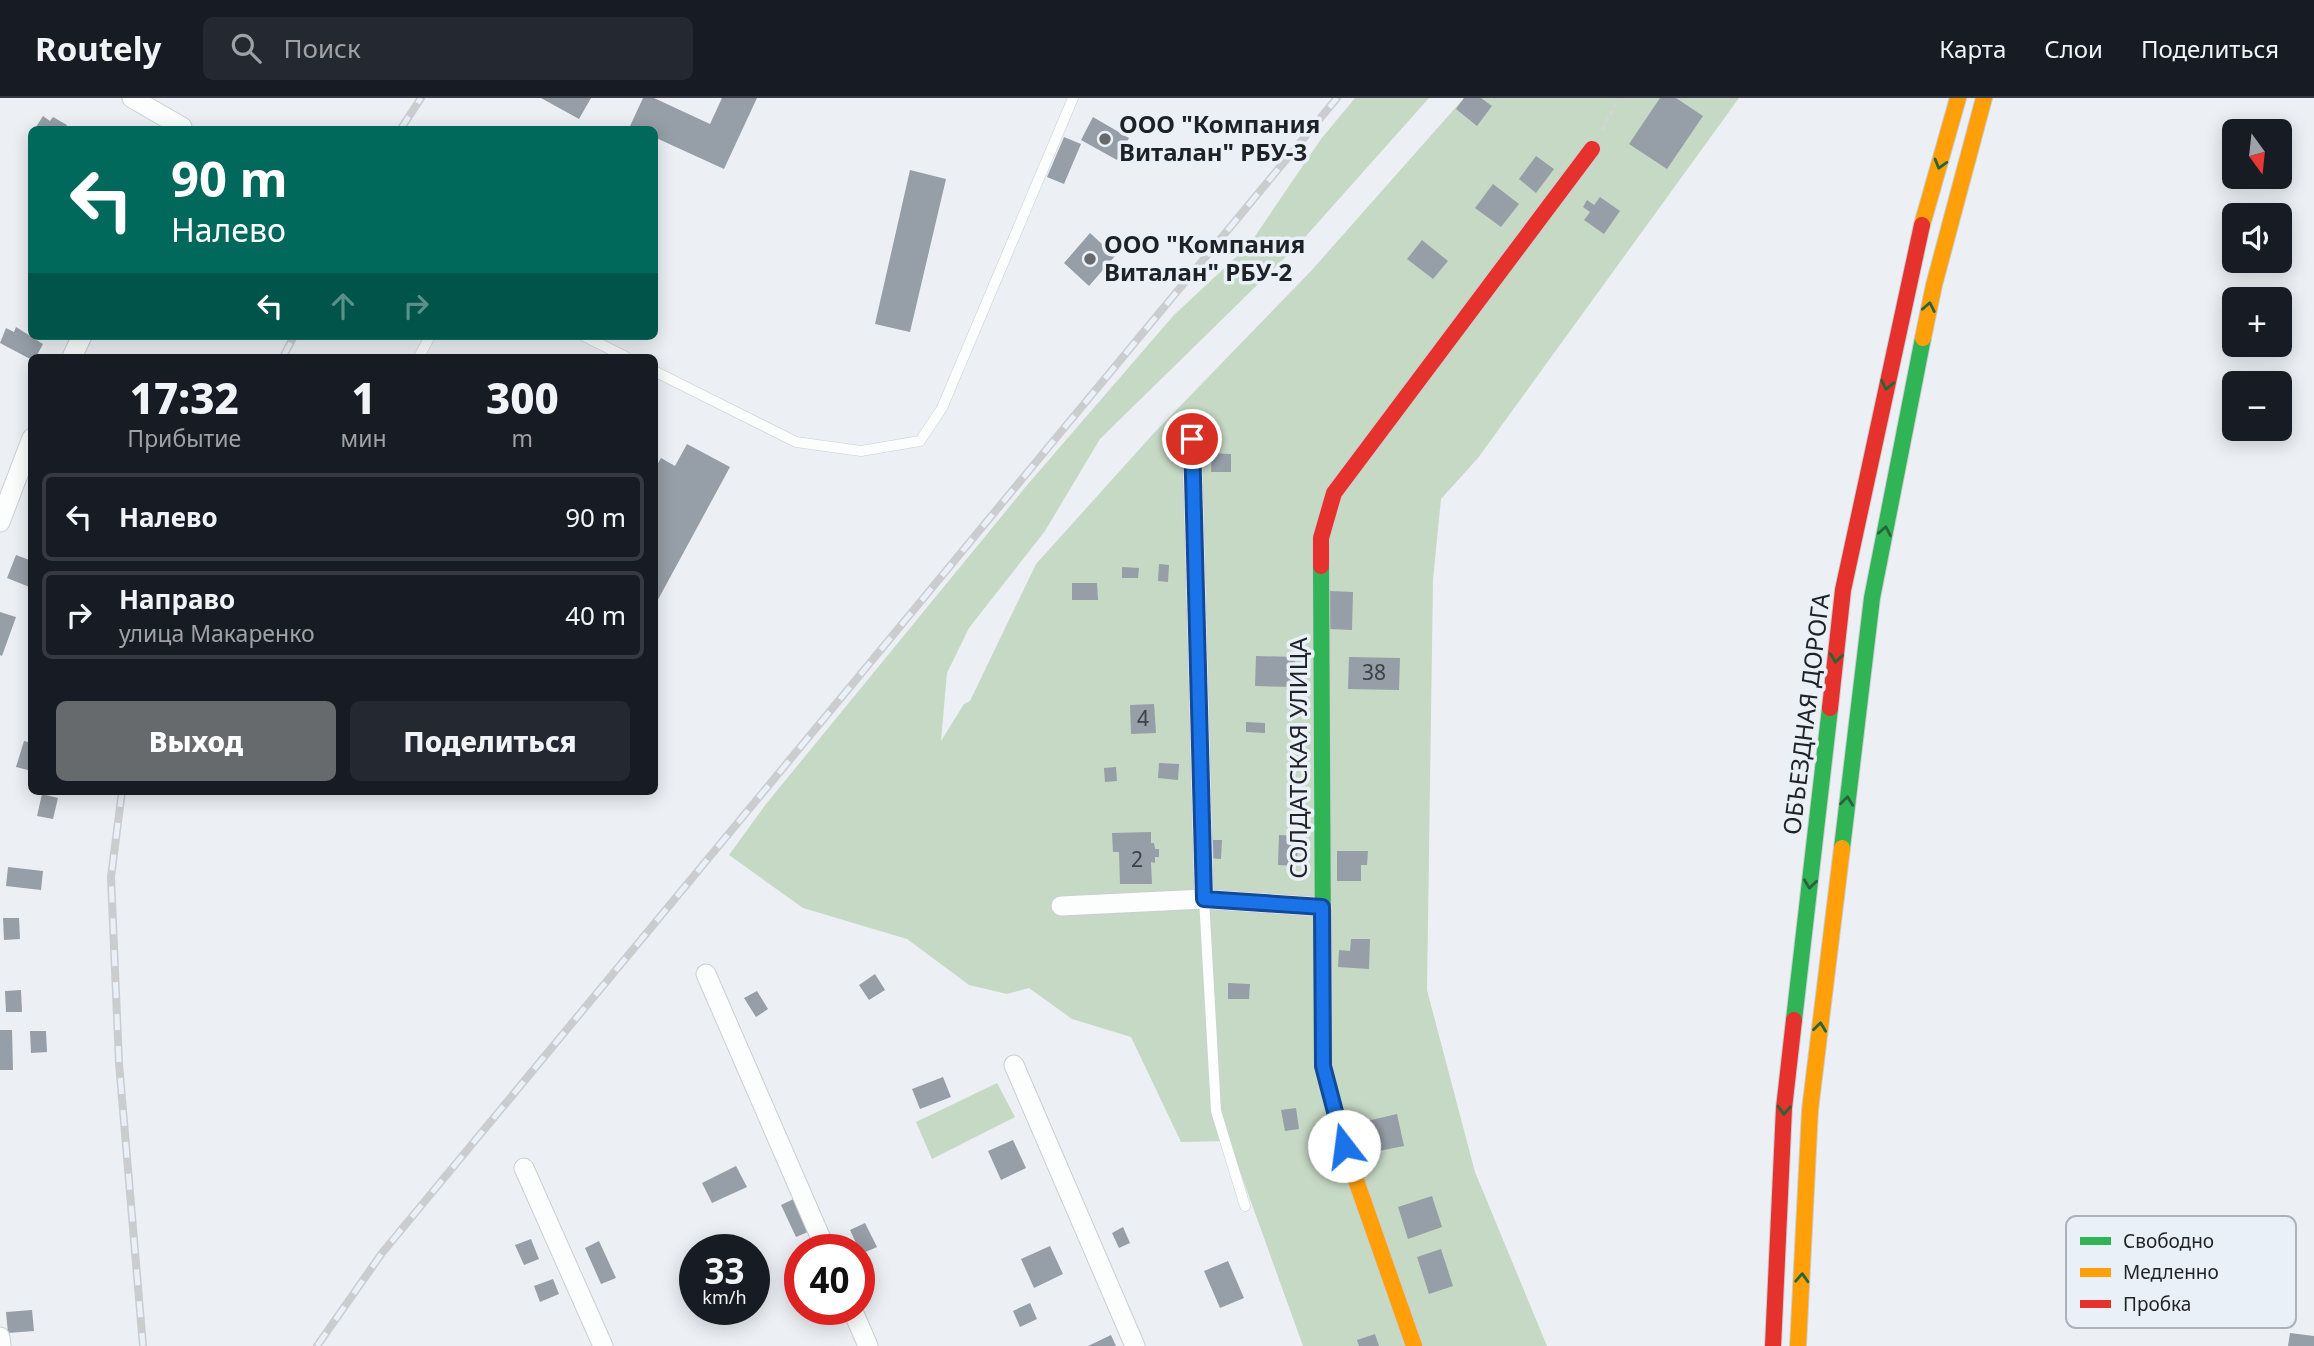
<!DOCTYPE html>
<html lang="ru">
<head>
<meta charset="utf-8">
<style>
  body { margin:0; font-family:"Noto Sans",sans-serif; background:#242831; color:#f1f3f6; height:100vh; display:flex; flex-direction:column; font-size:26px; white-space:nowrap }
  * { box-sizing:border-box; margin:0 }
  p { font-size:23px; color:#9ea1a6 }
  .icon { flex:none; width:38px; height:38px; fill:none; stroke:currentColor; stroke-width:2; stroke-linecap:round; stroke-linejoin:round }
  .map { position:relative; flex:1; overflow:hidden }
  .sheet { position:absolute; left:28px; top:256px; width:630px; height:441px; display:flex; flex-direction:column; background:#171b24; border-radius:10px; box-shadow:0 4px 18px #0003 }
  .sheet>* { flex:none }
  .banner { position:absolute; left:28px; top:28px; width:630px; height:214px; border-radius:10px; box-shadow:0 4px 18px #0003; background:#00695c; color:#fff; overflow:hidden }
  .needle { width:46px; rotate:165deg }
  .fabs { position:absolute; left:2222px; top:21px; display:grid; gap:14px }
  .fabs a { display:grid; place-items:center; width:70px; height:70px; border-radius:10px; background:#171b24; box-shadow:0 4px 18px #0003; font-size:35px }
  .speed { position:absolute; left:679px; top:1136px; display:flex; gap:14px; font-size:35px; font-weight:700; text-align:center }
  .speed>* { display:grid; place-content:center; width:91px; height:91px; border-radius:50%; background:#171b24; box-shadow:0 4px 18px #0003; line-height:1 }
  .speed small { font-size:18px; font-weight:400 }
  .speed .limit { border:10px solid #d22; background:#fff; color:#111 }
  .pin { position:absolute; display:grid; place-items:center; width:60px; height:60px; color:#fff; margin:-30px; border:4px solid #fff; border-radius:50%; box-shadow:0 2px 7px #0007 }
  .me { position:absolute; width:77px; margin:-38px; rotate:345deg; stroke-linejoin:round; filter:drop-shadow(0 0 5px #0008) }
  .turn { display:flex; align-items:center; gap:24px; height:147px; padding:0 28px; font-size:32px }
  .turn .icon { width:91px; height:91px; stroke-width:2.5 }
  .turn b { display:block; font-size:49px; line-height:60px }
  .lanes { display:flex; align-items:center; height:66px; padding:0 28px; background:#0003; justify-content:center; gap:35px; direction:ltr }
  .lanes .off { opacity:.35 }
  .eta { display:flex; justify-content:space-evenly; align-items:center; height:119px; text-align:center }
  .eta b { font-size:42px; font-weight:800; line-height:49px }
  .primary-button { display:flex; gap:14px; margin-top:auto; padding:14px 28px }
  .primary-button a { flex:1; height:80px; border-radius:10px; background:#676a6d; color:#fff; font-size:28px; font-weight:800; line-height:80px; text-align:center }
  .primary-button a+a { background:#242831; color:#f1f3f6 }
  ul { padding:0; list-style:none }
  li { display:flex; align-items:center; gap:21px; height:88px; margin:0 14px 10px; padding:0 14px; border:4px solid #363941; border-radius:10px }
  li div { flex:1 }
  li b { display:block; font-size:26px }
  li em { font-style:normal }
  header { display:flex; align-items:center; gap:42px; box-sizing:border-box; height:98px; padding:0 35px; background:#171b24; border-bottom:2px solid #363941 }
  header strong { font-size:33px }
  nav { display:flex; gap:38px; margin-inline-start:auto; font-size:24px }
  .search { width:490px; height:63px; background:#242831; display:flex; align-items:center; gap:18px; box-sizing:border-box; padding:0 24px; border-radius:10px; color:#9ea1a6; font-size:26px }
  .map>svg:first-child { display:block }
  .green { fill:#c6d9c5 }
  .building { fill:#969ea7 }
  .lines { fill:none; stroke-linecap:round; stroke-linejoin:round }
  .lane-casing { stroke:#cbced1; stroke-width:11 }
  .street-casing { stroke:#cbced1; stroke-width:21 }
  .fast-casing { stroke:#cbced1; stroke-width:18 }
  .slow-casing { stroke:#cbced1; stroke-width:18 }
  .jam-casing { stroke:#cbced1; stroke-width:18 }
  .path { stroke:#d2d4d5; stroke-width:3.5; stroke-dasharray:5 3.5; stroke-linecap:butt }
  .lane { stroke:#fcfdfd; stroke-width:10 }
  .street { stroke:#fcfdfd; stroke-width:19 }
  .fast { stroke:#30b455; stroke-width:16 }
  .slow { stroke:#ff9f0a; stroke-width:16 }
  .jam { stroke:#e5322d; stroke-width:16 }
  .rail-casing { stroke:#cbccce; stroke-width:8 }
  .rail { stroke:#e9f0f8; stroke-width:5; stroke-dasharray:16; stroke-linecap:butt }
  .oneway { stroke:#27643b }
  .route-casing { stroke:#114b97; stroke-width:18 }
  .route { stroke:#1a73e8; stroke-width:12 }
  .poi-dot { fill:#676a6d; stroke:#e9f0f8; stroke-width:2.5 }
  .labels { text-anchor:middle; stroke-width:7; stroke-linejoin:round; paint-order:stroke }
  .number-label { font-size:21px; fill:#3d4146 }
  .poi-label { font-size:24px; font-weight:bold; fill:#1f2225; stroke:#e9f0f8; text-anchor:start }
  .street-label { font-size:24px; fill:#1f2225; stroke:#e9f0f8 }
  .key { fill:#e9f0f8; stroke:#acb2b9; stroke-width:2 }
  .key-label { font-size:19px; fill:#1f2225 }
</style>
</head>
<body>
<header>
<strong>Routely</strong>
<div class="search"><svg class="icon" aria-label="search" viewBox="0 0 24 24"><circle cx="10" cy="10" r="6"/><path d="M15 15l6 6"/></svg>Поиск</div>
<nav><a>Карта</a><a>Слои</a><a>Поделиться</a></nav>
</header>
<div class="map">
<svg width="2314" height="1248" viewBox="0 0 2314 1248">
  <rect width="100%" height="100%" fill="#ecf0f4"/>
  <path class="green" d="M1355 0H1429L1298 147 1100 341 1045 433 969 530 947 575 941 643 964 606 970 603 1036 466 1154 335 1311 173 1464 0H1739L1478 360 1441 401 1433 482 1427 892 1475 1074 1547 1248H1303L1229 1043 1181 1044 1131 939 1072 921 1029 890 1007 896 969 887 907 841 803 810 729 757 766 706 1028 386 1174 217 1249 147 1321 41Z
    M997 985 1015 1019 932 1061 916 1024Z"/>
  <path class="building" d="M541 0H591L579 21Z
    M643 0H654L710 26 722 0H757L724 71 654 39V32H638L630 28Z
    M1464 0H1481L1492 8 1477 28 1456 11Z
    M1660 0H1676L1703 18 1667 71 1629 46Z
    M43 18 50 23 53 19 67 27 64 32H34Z
    M1093 19 1129 40 1117 62 1081 42Z
    M1064 39 1081 46 1064 86 1047 79Z
    M1536 58 1554 71 1536 95 1519 81Z
    M910 72 946 81 910 234 875 226Z
    M1493 86 1519 106 1501 129 1475 110Z
    M1600 99 1620 113 1604 136 1584 122 1590 114 1583 109 1587 102 1594 107Z
    M1090 135 1115 158 1089 188 1064 165Z
    M1422 142 1448 163 1433 181 1407 161Z
    M16 229 43 246 36 259H32V262L0 245 6 230 14 234Z
    M687 346 730 369 654 509V372L661 360 675 368Z
    M1212 355 1231 356V374H1211Z
    M16 457 32 463V490L7 480Z
    M1159 466 1169 467 1168 484 1158 483Z
    M1122 469 1139 470 1138 480H1122Z
    M1072 485H1097L1098 502H1072Z
    M1330 493 1353 494 1352 532 1329 531Z
    M0 514 16 519 2 558 0 557Z
    M1256 558 1295 559 1294 589 1255 588Z
    M1349 559 1400 560 1399 592 1348 591Z
    M1154 606 1156 635 1131 636 1130 607Z
    M1246 624 1265 625V635L1246 634Z
    M24 643 32 645V673L16 669Z
    M1159 665 1179 666 1178 682 1158 680Z
    M1116 669 1117 683 1105 684 1104 670Z
    M42 696 58 700 53 721 37 718Z
    M1151 734V745H1154L1155 751H1159V759H1155V765L1151 764 1152 786H1120L1119 754H1113L1112 735Z
    M1279 737 1298 738 1297 768 1278 767Z
    M1208 742H1222L1221 761 1208 760Z
    M1337 753H1368L1367 767H1361V783H1337Z
    M8 769 43 773 41 792 6 788Z
    M3 820H19L20 841 4 842Z
    M1351 841H1370L1369 871 1338 869 1339 852 1350 853Z
    M875 876 885 892 869 902 859 887Z
    M1228 885 1250 886 1249 901H1228Z
    M21 892 22 914H6L5 893Z
    M757 893 768 911 756 919 744 900Z
    M0 932H12L13 972H0Z
    M30 933H46L47 954 31 955Z
    M943 979 951 999 920 1011 912 991Z
    M1296 1010 1299 1031 1285 1033 1281 1012Z
    M1397 1016 1404 1048 1374 1054 1367 1023Z
    M1013 1042 1026 1070 1001 1082 988 1053Z
    M736 1068 747 1089 712 1105 702 1085Z
    M800 1098 815 1131 796 1139 781 1107Z
    M1432 1098 1442 1129 1408 1141 1398 1109Z
    M865 1125 877 1149 861 1156 850 1132Z
    M1123 1129 1130 1145 1119 1150 1112 1135Z
    M531 1141 539 1161 524 1167 515 1147Z
    M599 1143 616 1180 601 1186 585 1150Z
    M1050 1148 1063 1176 1034 1190 1021 1161Z
    M1441 1151 1453 1188 1429 1196 1417 1159Z
    M1228 1163 1244 1200 1220 1210 1204 1173Z
    M553 1181 559 1196 540 1204 534 1188Z
    M1030 1205 1037 1221 1020 1229 1013 1213Z
    M32 1212 34 1233 8 1235 6 1214Z
    M2290 1235 2314 1238V1248H2288Z
    M1375 1236 1379 1248H1359L1357 1242Z
    M1111 1237 1116 1248H1088Z"/>
  <g class="lines">
    <g class="lane-casing">
      <path id="lane" d="M584 238 626 259
        M419 259 430 238
        M654 273 796 344 861 353 920 343 942 310 1073 0
        M1204 801 1216 1013 1245 1108"/>
    </g>
    <g class="street-casing">
      <path id="street" d="M132 0 182 29 181 32
        M72 259 82 238
        M1192 341 1204 801
        M0 424 32 340
        M1061 808 1204 801 1322 809
        M706 876 826 1152
        M1014 967 1135 1248
        M524 1070 603 1248
        M852 1211 868 1248
        M0 1239 1 1248"/>
    </g>
    <g class="fast-casing">
      <path id="fast" d="M1321 468 1323 850
        M1842 750 1872 500 1923 240
        M1794 922 1830 610"/>
    </g>
    <g class="slow-casing">
      <path id="slow" d="M1922 127 1958 0
        M1923 240 1934 187 1984 0
        M1323 850V968L1344 1048 1414 1248
        M1798 1248 1810 1012 1842 750"/>
    </g>
    <g class="jam-casing">
      <path id="jam" d="M1321 468V440L1334 395 1592 51
        M1830 610 1843 492 1922 127
        M1773 1248 1784 1010 1794 922"/>
    </g>
    <path class="path" d="M1602 32 1619 0"/>
    <use href="#lane" class="lane"/>
    <use href="#street" class="street"/>
    <use href="#fast" class="fast"/>
    <use href="#slow" class="slow"/>
    <use href="#jam" class="jam"/>
    <g class="rail-casing">
      <path id="rail" d="M400 32 421 0
        M283 259 294 238
        M122 693 111 779 119 965 143 1248
        M317 1248 382 1155 1337 0"/>
    </g>
    <use href="#rail" class="rail"/>
  </g>
  <defs><path id="oneway-chevron" d="M-2-3.5L2.5 0L-2 3.5" fill="none" stroke-width="1.6" stroke-linecap="round" stroke-linejoin="round" transform="scale(1.75)"/></defs>
  <g class="oneway">
    <use href="#oneway-chevron" transform="translate(1940 66) rotate(106)"/>
    <use href="#oneway-chevron" transform="translate(1929 209) rotate(-79)"/>
    <use href="#oneway-chevron" transform="translate(1887 287) rotate(102)"/>
    <use href="#oneway-chevron" transform="translate(1885 433) rotate(-79)"/>
    <use href="#oneway-chevron" transform="translate(1836 560) rotate(97)"/>
    <use href="#oneway-chevron" transform="translate(1847 703) rotate(-83)"/>
    <use href="#oneway-chevron" transform="translate(1810 786) rotate(97)"/>
    <use href="#oneway-chevron" transform="translate(1820 929) rotate(-83)"/>
    <use href="#oneway-chevron" transform="translate(1784 1012) rotate(94)"/>
    <use href="#oneway-chevron" transform="translate(1802 1180) rotate(-87)"/>
  </g>
  <g class="lines">
    <g class="route-casing">
      <path id="route" d="M1192 341 1204 801 1322 809 1323 968 1344 1048"/>
    </g>
    <use href="#route" class="route"/>
  </g>
  <g class="poi-dot">
    <circle cx="1105" cy="41" r="7"/>
    <circle cx="1090" cy="161" r="7"/>
  </g>
  <g class="labels">
    <g class="number-label">
      <text x="1374" y="582">38</text>
      <text x="1143" y="628">4</text>
      <text x="1137" y="769">2</text>
    </g>
    <g class="poi-label">
      <text x="1119" y="35">ООО "Компания<tspan x="1119" dy="28">Виталан" РБУ-3</tspan></text>
      <text x="1104" y="155">ООО "Компания<tspan x="1104" dy="28">Виталан" РБУ-2</tspan></text>
    </g>
    <g class="street-label">
      <text transform="translate(1807 616) rotate(-83)" y="8">ОБЪЕЗДНАЯ ДОРОГА</text>
      <text transform="translate(1299 660) rotate(-90)" y="8">СОЛДАТСКАЯ УЛИЦА</text>
    </g>
  </g>
  <rect x="2066" y="1118" width="230" height="112" rx="10" class="key"/>
  <rect x="2080" y="1139" width="31" height="8" fill="#30b455"/>
  <rect x="2080" y="1170" width="31" height="9" fill="#ff9f0a"/>
  <rect x="2080" y="1202" width="31" height="8" fill="#e5322d"/>
  <g class="key-label">
    <text x="2123" y="1150">Свободно</text>
    <text x="2123" y="1181">Медленно</text>
    <text x="2123" y="1213">Пробка</text>
  </g>
</svg>
<div class="fabs">
<a><svg class="needle" viewBox="-14 -14 28 28"><path d="M0-13l5 13h-10z" fill="#e53935"/><path d="M0 13l5-13h-10z" fill="#9ea1a6"/></svg></a>
<a><svg class="icon" aria-label="sound" viewBox="0 0 24 24"><path d="M4 9h4l5-4v14l-5-4H4zM17 9q2 3 0 6"/></svg></a>
<a>+</a>
<a>−</a>
</div>
<div class="speed"><div>33<small>km/h</small></div><div class="limit">40</div></div>
<div class="pin" style="left:1192px;top:341px;background:#d93025"><svg class="icon" aria-label="arrive" viewBox="0 0 24 24"><path d="M6 21V4h12l-3 4 3 4H6"/></svg></div>
<svg class="me" style="left:1344px;top:1048px" viewBox="-20 -20 40 40"><circle r="19" fill="#fff"/><path d="M0-13L10 11 0 6-10 11z" fill="#1a73e8"/></svg>
<div class="banner">
<div class="turn"><svg class="icon" aria-label="left" viewBox="0 0 24 24"><path d="M17 20v-9H6M10 6l-5 5 5 5"/></svg><div><b>90 m</b>Налево</div></div>
<div class="lanes"><svg class="icon" aria-label="left" viewBox="0 0 24 24"><path d="M17 20v-9H6M10 6l-5 5 5 5"/></svg><svg class="icon off" aria-label="ahead" viewBox="0 0 24 24"><path d="M12 20V5M6 11l6-6 6 6"/></svg><svg class="icon off" aria-label="right" viewBox="0 0 24 24"><path d="M7 20v-9h11M14 6l5 5-5 5"/></svg></div>
</div>
<section class="sheet">
<div class="eta">
<div><b>17:32</b><p>Прибытие</p></div>
<div><b>1</b><p>мин</p></div>
<div><b>300</b><p>m</p></div>
</div>
<ul>
<li><svg class="icon" aria-label="left" viewBox="0 0 24 24"><path d="M17 20v-9H6M10 6l-5 5 5 5"/></svg><div><b>Налево</b></div><em>90 m</em></li>
<li><svg class="icon" aria-label="right" viewBox="0 0 24 24"><path d="M7 20v-9h11M14 6l5 5-5 5"/></svg><div><b>Направо</b><p>улица Макаренко</p></div><em>40 m</em></li>
</ul>
<div class="primary-button"><a>Выход</a><a>Поделиться</a></div>
</section>
</div>
</body>
</html>
